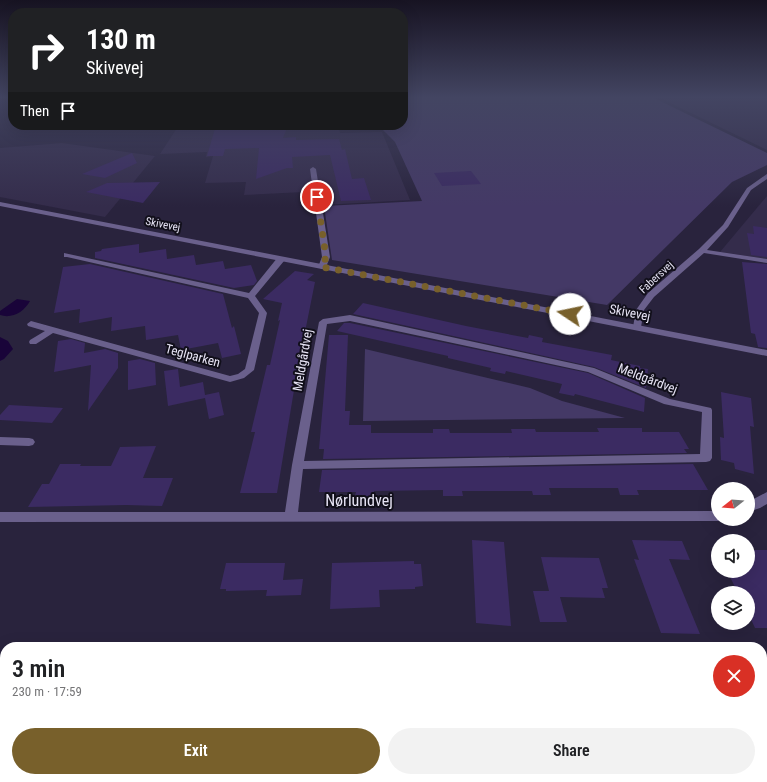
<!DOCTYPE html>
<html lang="en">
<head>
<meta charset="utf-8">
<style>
  body { margin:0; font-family:"Roboto Condensed",sans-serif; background:#f2f2f2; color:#202124; height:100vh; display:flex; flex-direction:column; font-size:15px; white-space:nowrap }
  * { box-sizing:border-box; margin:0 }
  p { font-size:13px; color:#757577 }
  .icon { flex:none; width:22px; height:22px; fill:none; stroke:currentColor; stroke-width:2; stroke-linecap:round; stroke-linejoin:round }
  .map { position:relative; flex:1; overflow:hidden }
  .panel { position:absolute; left:0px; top:642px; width:767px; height:140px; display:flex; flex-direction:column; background:#fff; border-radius:16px 16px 0 0; box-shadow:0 4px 16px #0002 }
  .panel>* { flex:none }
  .hud { position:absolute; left:8px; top:8px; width:400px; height:122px; border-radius:16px; box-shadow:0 4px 16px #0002; background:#202124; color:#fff; overflow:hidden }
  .needle { width:26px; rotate:253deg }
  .controls { position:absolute; left:711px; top:482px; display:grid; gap:8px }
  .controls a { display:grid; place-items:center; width:44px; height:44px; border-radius:50%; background:#fff; box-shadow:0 4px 16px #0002; font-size:20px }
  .pin { position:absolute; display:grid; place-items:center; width:34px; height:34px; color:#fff; margin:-17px; border:2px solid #fff; border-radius:50%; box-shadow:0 1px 4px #0007 }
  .me { position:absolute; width:44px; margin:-22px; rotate:281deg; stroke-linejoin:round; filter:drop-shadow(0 0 3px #0008) }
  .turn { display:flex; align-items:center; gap:14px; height:84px; padding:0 12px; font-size:18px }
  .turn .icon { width:52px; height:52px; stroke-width:2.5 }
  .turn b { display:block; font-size:28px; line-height:34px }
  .then { display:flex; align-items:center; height:38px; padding:0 12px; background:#0003; gap:8px; font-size:15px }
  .round { display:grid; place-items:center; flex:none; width:42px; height:42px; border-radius:21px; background:#f2f2f2 }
  .overview { display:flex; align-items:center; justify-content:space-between; height:68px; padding:0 12px }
  h1 { font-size:24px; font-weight:600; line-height:30px }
  .action { display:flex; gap:8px; margin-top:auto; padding:8px 12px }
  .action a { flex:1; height:46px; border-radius:24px; background:#78602b; color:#fff; font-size:16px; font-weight:600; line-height:46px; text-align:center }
  .action a+a { background:#f2f2f2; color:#202124 }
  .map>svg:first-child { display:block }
  .built { fill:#342c4b }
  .green { fill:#443966 }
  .water { fill:#190439 }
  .building { fill:#3b2b62 }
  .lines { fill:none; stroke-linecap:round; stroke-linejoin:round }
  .minor { fill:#6a608c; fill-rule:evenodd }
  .tertiary { fill:#6a608c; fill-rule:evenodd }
  .route { stroke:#78602b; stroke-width:7; stroke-dasharray:0 12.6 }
  .labels { text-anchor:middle; stroke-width:4; stroke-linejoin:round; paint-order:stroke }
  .far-street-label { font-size:11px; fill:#e8e5f6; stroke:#110f1a }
  .street-label { font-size:13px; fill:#e8e5f6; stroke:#110f1a }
  .near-street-label { font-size:16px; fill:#e8e5f6; stroke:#110f1a }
</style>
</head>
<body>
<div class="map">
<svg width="767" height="782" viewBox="0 0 767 782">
  <rect width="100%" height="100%" fill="#29233d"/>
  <path class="built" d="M660 98H767V150Z
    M179 125H338L340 133 382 132 410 200 323 205V191L244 195 246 182 205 183 213 156 206 157 207 152 160 154Z
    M62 143 155 156 105 217 0 197V148Z
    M767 196V259L720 252Z"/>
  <path class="green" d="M403 98H654L767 153V165L732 182 607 305 332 260 324 206 422 201 395 142 378 125H403Z
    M365 349 530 388 562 401 625 418 363 421Z"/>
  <path class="water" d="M17 299 30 301C24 312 12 319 0 315V311Z
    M0 337 8 341 13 349 4 359 0 361Z"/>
  <path class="building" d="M216 125H288L283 138 296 137V140L339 139 342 150 345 149 352 179 364 178 371 200 341 201 330 155 292 157 293 168H287L256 179 259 148 225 149 223 156H207Z
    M132 153 137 163 105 178 82 174Z
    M471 171 481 184 442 186 434 173Z
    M160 182 143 203 86 192 107 183Z
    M753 226 767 228V257L751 255 747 233 754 234Z
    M139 244V253L166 249 167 259 194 255 196 265 223 261 225 269 251 265 257 281 254 285 234 288 95 258V252L101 251 102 249Z
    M742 262 767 264V348L758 347 755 334 751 333Z
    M90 264 223 294 232 328 234 326 241 354 222 358 218 343 181 350 178 335 146 340 145 326 111 331 112 317 79 323 80 309 54 313 63 267Z
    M295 271 314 274 307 280 315 282 297 372 277 493H240L255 432H251L267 365H270L280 320 278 321 282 303 263 299Z
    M363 303 466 326 528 338 529 335 543 338 542 342 612 355 611 360 640 366V368L648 369 646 388 594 367 353 314Z
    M344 323H350L588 373 645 398 644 412 575 394 574 396 559 393 562 384 506 371 505 374 490 371 491 368 448 358V356L337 331Z
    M329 335H348L345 411H350L349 425H371V433H433V429H449L450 433H512L511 429H535L536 432H599L597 428H642V432H679L689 449H684L687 453 323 459 324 449H319Z
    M71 339 85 343 84 353 105 349 118 353V368L88 411 91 365 54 372 58 341Z
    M140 359 155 363 156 385 128 390V361Z
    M178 369 180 387 203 382 205 395 219 392 224 415 209 419 205 398 168 406 164 371Z
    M721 392 751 398 754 427 750 426 754 474 735 469 734 463 721 460 720 437 724 438Z
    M9 405 63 408 52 423 0 420V415Z
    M156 446 143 478H173L162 506 126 505 28 507 42 484H49L60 464H81L80 466H111L120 447Z
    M693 464 708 490H637L639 495H620L618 488H549L551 495H533L532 491H462L463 496H443V490L374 491V497L355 496 356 492H319L322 470Z
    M472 540 504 542 511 626 476 623Z
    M632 540 682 541 690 560 669 559 700 634 661 633 634 559 639 560Z
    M748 550H767V628H755L748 613V593H738L727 571H748Z
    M541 557 599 558 608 588H602L605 598 560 597 567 622H540L533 591H549Z
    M414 561V564H421L423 586 415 587V589L379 590 380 607 330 609 332 563Z
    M226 563H285L283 580 303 579 301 595 266 596 267 590 226 591V589H220Z"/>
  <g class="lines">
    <path class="minor" d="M313 167 316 169 330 257 326 267 322 269 318 267 322 257 310 169Z
      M767 174V179L751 190 728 227 707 250 767 259V263L704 253 654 297 644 310 641 327 637 330 634 329 633 327 636 310 648 293 699 249 723 225 747 188Z
      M64 253 249 293 278 257H284V261L255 296 267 313 254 370 244 378 230 382 53 333 36 344H30L29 342 30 340 45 331 28 326 27 324 31 321 230 376 238 374 245 369 259 313 248 298 67 257H64Z
      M350 315 594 368 670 399 711 408 712 410V458L710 461 706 462 303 469 298 512 718 511V519L722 520 718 521 0 522V512H285L292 465 319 322 323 319ZM350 321 588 372 664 404 702 412 700 454 304 461 327 324Z
      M0 437 29 438 33 439 35 442 33 445 29 446 0 445Z
      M767 492V504L760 508 748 512V502Z"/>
    <path class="tertiary" d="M0 202 767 350V356L0 206Z"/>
  </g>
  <linearGradient id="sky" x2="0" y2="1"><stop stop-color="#171322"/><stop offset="0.47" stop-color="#434562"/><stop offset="1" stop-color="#434562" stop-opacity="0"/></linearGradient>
  <rect width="767" height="207" fill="url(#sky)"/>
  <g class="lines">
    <path class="route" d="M317 197 326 257 322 267 570 314"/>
  </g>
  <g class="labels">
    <g class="far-street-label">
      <text transform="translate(163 224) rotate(11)" y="4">Skivevej</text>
      <text transform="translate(656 277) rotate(-43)" y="4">Fabersvej</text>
    </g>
    <g class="street-label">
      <text transform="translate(630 312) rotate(11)" y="5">Skivevej</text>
      <text transform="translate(193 355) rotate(15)" y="5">Teglparken</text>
      <text transform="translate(302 360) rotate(-80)" y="5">Meldgårdvej</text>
      <text transform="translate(648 378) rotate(21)" y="5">Meldgårdvej</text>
    </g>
    <g class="near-street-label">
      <text x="359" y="506">Nørlundvej</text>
    </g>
  </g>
</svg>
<div class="controls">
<a><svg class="needle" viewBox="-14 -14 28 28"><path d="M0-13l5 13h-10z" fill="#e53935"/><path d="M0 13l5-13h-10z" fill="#757577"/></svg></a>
<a><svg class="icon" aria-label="sound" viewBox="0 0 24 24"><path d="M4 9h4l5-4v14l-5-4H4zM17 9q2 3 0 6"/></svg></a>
<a><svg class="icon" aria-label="layers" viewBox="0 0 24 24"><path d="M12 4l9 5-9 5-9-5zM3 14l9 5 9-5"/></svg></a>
</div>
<div class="pin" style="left:317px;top:197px;background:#d93025"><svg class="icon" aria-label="arrive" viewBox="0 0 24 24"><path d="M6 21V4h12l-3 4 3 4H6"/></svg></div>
<svg class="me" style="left:570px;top:314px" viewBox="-20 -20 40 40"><circle r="19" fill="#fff"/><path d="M0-13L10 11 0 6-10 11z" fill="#78602b"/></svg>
<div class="hud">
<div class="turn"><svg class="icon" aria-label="right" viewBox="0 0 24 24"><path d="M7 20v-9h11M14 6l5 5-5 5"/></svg><div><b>130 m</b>Skivevej</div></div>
<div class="then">Then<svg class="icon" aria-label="arrive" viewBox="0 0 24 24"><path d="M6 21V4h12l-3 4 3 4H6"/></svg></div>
</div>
<section class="panel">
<div class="overview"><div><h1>3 min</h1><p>230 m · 17:59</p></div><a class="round" style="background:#d93025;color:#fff"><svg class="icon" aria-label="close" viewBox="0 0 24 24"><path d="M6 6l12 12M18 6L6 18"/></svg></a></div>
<div class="action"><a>Exit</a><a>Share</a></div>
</section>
</div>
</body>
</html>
